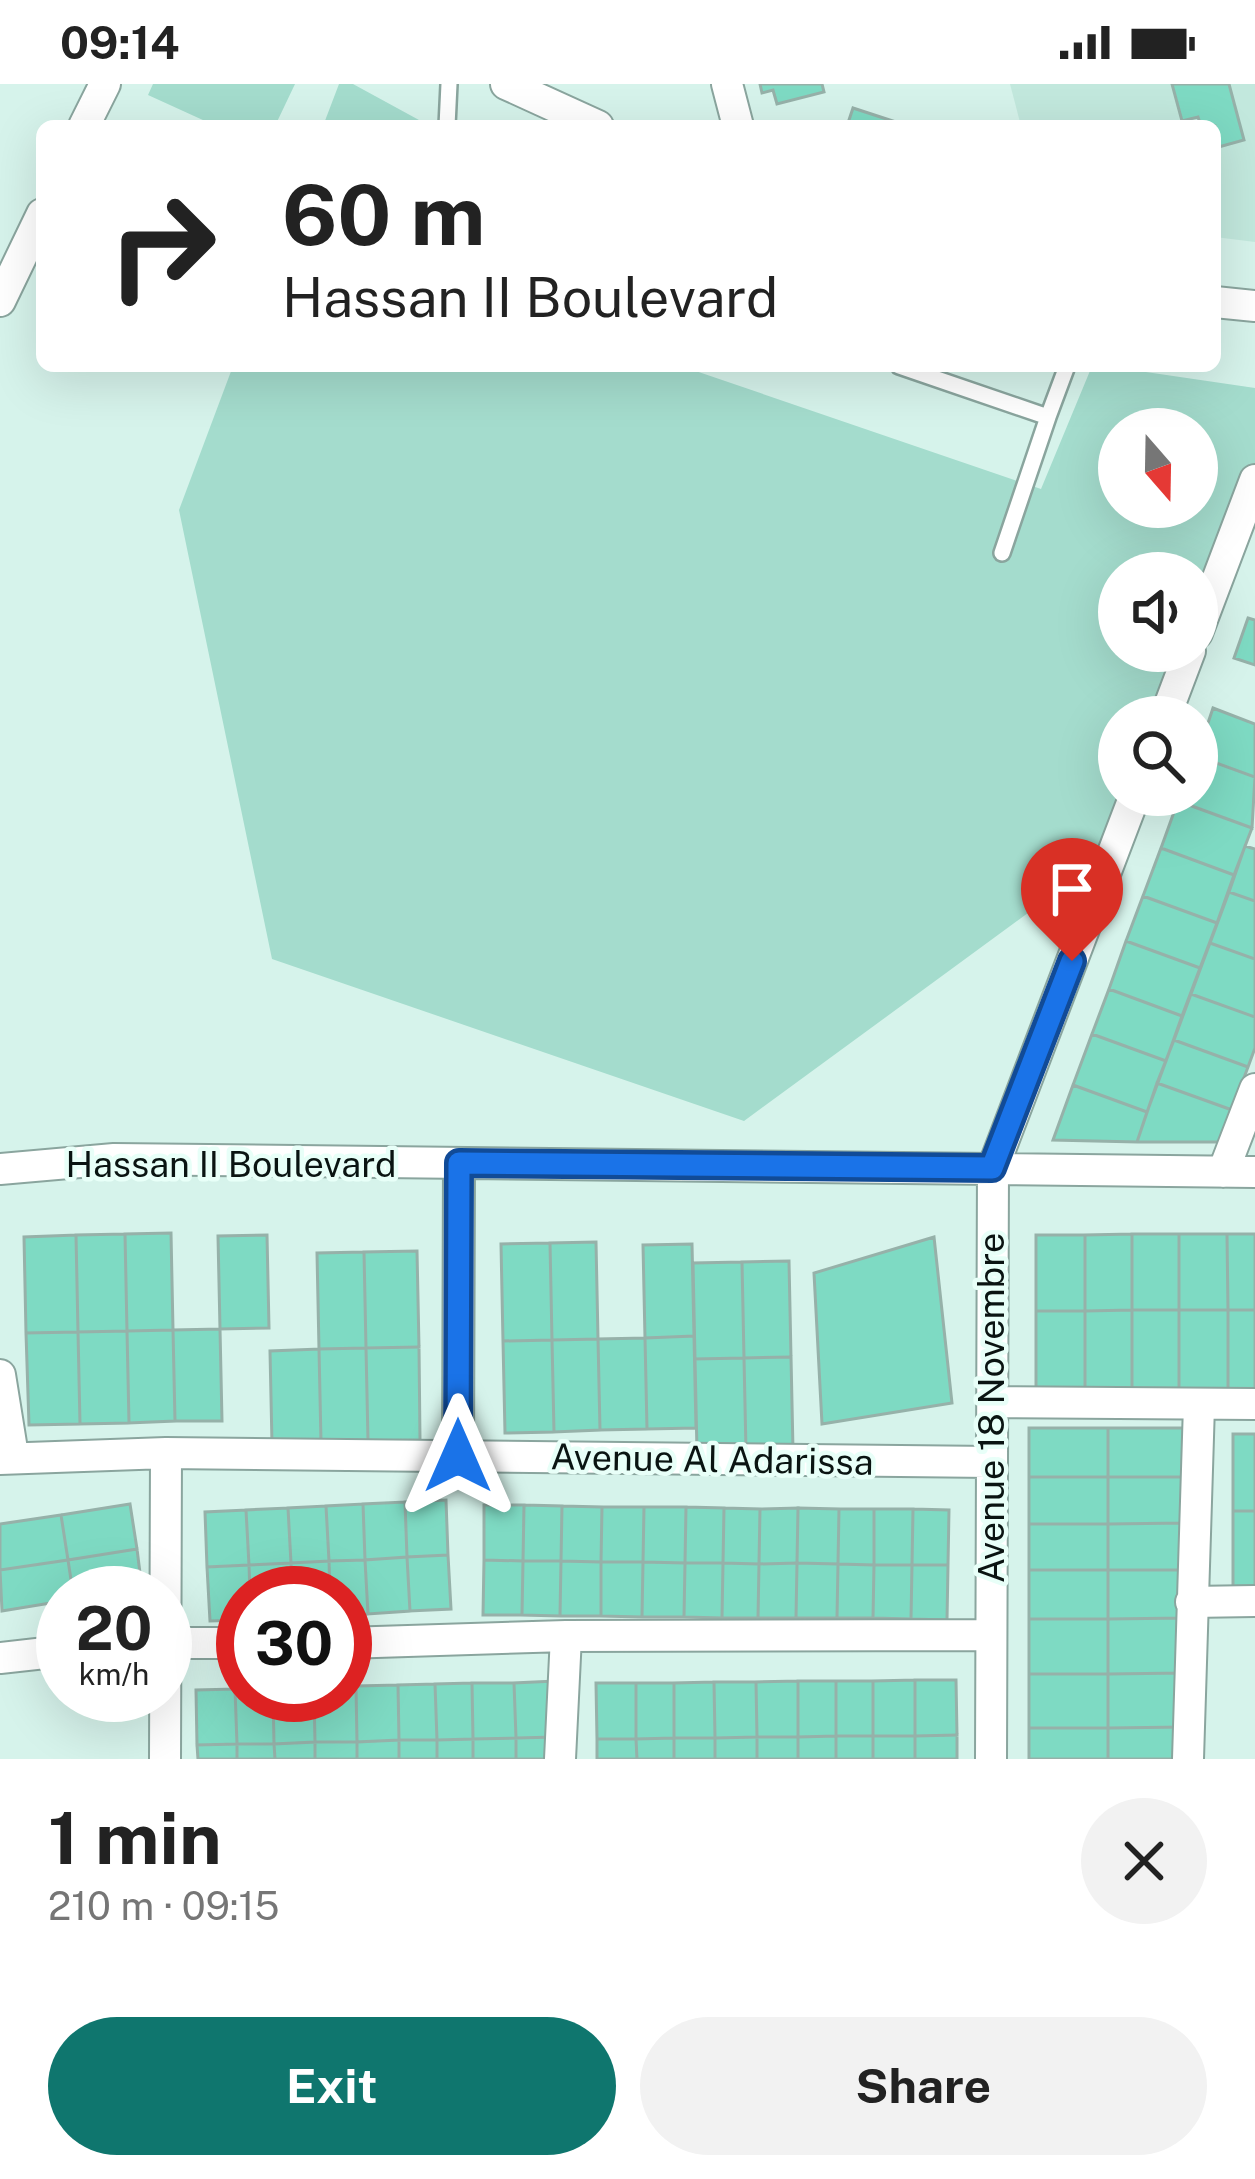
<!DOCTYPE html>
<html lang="en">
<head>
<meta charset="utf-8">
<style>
  body { margin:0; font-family:"Public Sans",sans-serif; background:#f2f2f2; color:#222; height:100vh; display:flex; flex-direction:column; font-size:45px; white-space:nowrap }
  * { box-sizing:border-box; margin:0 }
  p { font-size:39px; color:#767676 }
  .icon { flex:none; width:66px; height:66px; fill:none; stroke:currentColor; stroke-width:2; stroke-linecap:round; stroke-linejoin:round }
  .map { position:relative; height:1675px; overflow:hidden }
  .details { display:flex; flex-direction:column; background:#fff; flex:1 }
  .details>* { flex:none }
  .guide { position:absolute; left:36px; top:36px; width:1185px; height:252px; border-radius:18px; box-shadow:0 12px 48px #0002; background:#fff; color:#222; overflow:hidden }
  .needle { width:78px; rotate:160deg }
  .controls { position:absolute; left:1098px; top:324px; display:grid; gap:24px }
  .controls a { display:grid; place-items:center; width:120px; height:120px; border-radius:50%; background:#fff; box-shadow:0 12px 48px #0002; font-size:60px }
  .speed { position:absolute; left:36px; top:1482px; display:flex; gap:24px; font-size:60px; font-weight:700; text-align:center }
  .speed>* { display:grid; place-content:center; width:156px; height:156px; border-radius:50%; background:#fff; box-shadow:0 12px 48px #0002; line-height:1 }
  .speed small { font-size:30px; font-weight:400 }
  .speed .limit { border:18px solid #d22; background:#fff; color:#111 }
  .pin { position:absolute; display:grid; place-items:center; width:102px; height:102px; color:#fff; margin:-123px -51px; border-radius:50% 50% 50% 0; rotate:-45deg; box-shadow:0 0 12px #0007 }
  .pin .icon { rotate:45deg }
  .me { position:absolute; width:132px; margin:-66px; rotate:0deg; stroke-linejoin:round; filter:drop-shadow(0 0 9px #0008) }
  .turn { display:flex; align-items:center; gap:42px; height:252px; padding:0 48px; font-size:54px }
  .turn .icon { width:156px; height:156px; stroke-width:2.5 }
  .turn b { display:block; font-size:84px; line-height:102px }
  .round { display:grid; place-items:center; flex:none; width:126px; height:126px; border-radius:63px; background:#f2f2f2 }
  .head { display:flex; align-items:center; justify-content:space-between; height:204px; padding:0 48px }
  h1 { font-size:72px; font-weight:700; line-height:90px }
  .action { display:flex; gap:24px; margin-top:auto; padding:24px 48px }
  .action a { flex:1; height:138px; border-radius:72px; background:#0f766e; color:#fff; font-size:48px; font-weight:700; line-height:138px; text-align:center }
  .action a+a { background:#f2f2f2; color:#222 }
  .status { display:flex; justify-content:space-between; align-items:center; height:84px; padding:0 60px; background:#fff; direction:ltr }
  .status svg { height:33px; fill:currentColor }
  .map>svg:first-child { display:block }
  .built { fill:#c2e8dd }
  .green { fill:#a4dccd; fill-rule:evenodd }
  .building { fill:#7edac3; stroke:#96b1a9; stroke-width:3 }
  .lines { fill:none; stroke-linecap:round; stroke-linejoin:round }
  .lane-casing { stroke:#8aa59e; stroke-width:20 }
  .street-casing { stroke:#8aa59e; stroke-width:34 }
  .lane { stroke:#fff; stroke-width:15 }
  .street { stroke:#fff; stroke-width:30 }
  .route-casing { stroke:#114b97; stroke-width:30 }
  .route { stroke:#1a73e8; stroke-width:21 }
  .labels { text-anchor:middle; stroke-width:9; stroke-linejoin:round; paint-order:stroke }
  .street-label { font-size:36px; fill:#0a1412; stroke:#e8fff8 }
</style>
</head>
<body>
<div class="status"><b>09:14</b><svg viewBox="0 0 49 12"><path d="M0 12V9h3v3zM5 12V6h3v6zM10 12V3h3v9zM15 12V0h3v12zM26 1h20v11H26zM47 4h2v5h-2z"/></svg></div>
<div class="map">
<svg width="1255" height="1675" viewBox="0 0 1255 1675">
  <rect width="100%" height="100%" fill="#d6f3eb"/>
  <path class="built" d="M1010 0H1255V158L1215 153V42H1021Z"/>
  <path class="green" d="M153 0H295L275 42H216L148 11Z
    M339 0H353L430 42H323Z
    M233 282H681L1041 405 1092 282H1105L1255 304V410L1197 565V489H1119V567H1196L1172 633H1119V711L1125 758 744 1037 272 875 179 426ZM1119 345H1197V423H1119Z"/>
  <path class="building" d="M760 0H822L824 8 777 20 773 6 762 9Z
    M1172 0H1229L1244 56 1215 64V42H1201L1198 33 1182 37Z
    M853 24 908 42H847Z
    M1248 534 1255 536V581L1234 574Z
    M1213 624 1255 640V693L1197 672Z
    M1197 672 1255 693 1252 744 1178 717 1181 711H1197Z
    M1178 717 1252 744 1234 791 1161 764Z
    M1245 762 1255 765V817L1229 808Z
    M1161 764 1234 791 1217 839 1143 812Z
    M1229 808 1255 817V875L1210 859Z
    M1143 812 1217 839 1200 884 1126 857Z
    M1126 857 1200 884 1182 932 1109 905Z
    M1210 859 1255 875V933L1191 910Z
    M1109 905 1182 932 1166 977 1092 950Z
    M1191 910 1255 933V964L1248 983 1174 956Z
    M1092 950 1166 977 1147 1028 1073 1001Z
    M1174 956 1248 983 1232 1026 1157 999Z
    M1157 999 1232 1026 1219 1058H1137Z
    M1073 1001 1147 1028 1137 1058 1053 1056Z
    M171 1149 173 1246 127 1247 125 1150Z
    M125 1150 127 1247 78 1248 76 1151Z
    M1132 1150H1179V1226H1132Z
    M1132 1150V1226L1085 1227V1151Z
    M1179 1150H1227L1228 1226H1179Z
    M1227 1150H1255V1226H1228Z
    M76 1151 78 1248 26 1249 24 1153Z
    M267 1151 269 1244 220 1245 218 1152Z
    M1036 1151H1085V1227H1036Z
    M934 1153 952 1319 822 1340 814 1189Z
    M596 1158 598 1255 552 1256 550 1159Z
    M550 1159 552 1256 503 1257 501 1160Z
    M692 1160 694 1252 645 1254 643 1161Z
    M417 1167 419 1263 366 1264 364 1168Z
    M364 1168 366 1264 319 1265 317 1169Z
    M789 1177 791 1273 744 1274 742 1178Z
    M742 1178 744 1274 695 1275 693 1179Z
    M1132 1226V1305L1085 1306V1227Z
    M1132 1226H1179V1305H1132Z
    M1179 1226H1228V1305H1179Z
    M1228 1226H1255V1305H1228Z
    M1036 1227H1085V1306H1036Z
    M220 1245 222 1337H175L173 1246Z
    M173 1246 175 1337 129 1339 127 1247Z
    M127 1247 129 1339 80 1340 78 1248Z
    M78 1248 80 1340 29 1341 26 1249Z
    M694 1252 696 1344 647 1345 645 1254Z
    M645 1254 647 1345 600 1346 598 1255Z
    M598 1255 600 1346 554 1348 552 1256Z
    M552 1256 554 1348 505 1349 503 1257Z
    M419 1263 420 1356 368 1357 366 1264Z
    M366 1264 368 1357 321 1358 319 1265Z
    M319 1265 321 1358 272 1360 270 1267Z
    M791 1273 793 1366 746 1367 744 1274Z
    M744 1274 746 1367 697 1368 695 1275Z
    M1029 1344H1108V1393H1029Z
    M1108 1344H1184V1393H1108Z
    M1233 1350H1255V1427H1233Z
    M1029 1393H1108V1440H1029Z
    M1108 1393H1184V1439L1108 1440Z
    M446 1416 448 1471 407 1473 405 1418Z
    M405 1418 407 1473 365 1476 363 1420Z
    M130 1420 137 1465 68 1476 61 1431Z
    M363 1420 365 1476 329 1477 326 1422Z
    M484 1421H524L523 1477 484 1476Z
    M524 1421 562 1422 561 1477H523Z
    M326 1422 329 1477 291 1479 288 1424Z
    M562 1422 602 1423 601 1478 561 1477Z
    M602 1423H644L643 1478H601Z
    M644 1423H686L685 1479 643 1478Z
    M686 1423 724 1424 723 1479H685Z
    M288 1424 291 1479 249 1481 246 1426Z
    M724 1424 760 1425 759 1480 723 1479Z
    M798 1424 839 1425 838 1480 797 1479Z
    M798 1424 797 1479 759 1480 760 1425Z
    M839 1425H874V1481L838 1480Z
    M874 1425H913L912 1481H874Z
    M913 1425 949 1426 948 1481H912Z
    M246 1426 249 1481 207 1483 205 1428Z
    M1233 1427H1255V1505L1233 1506Z
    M61 1431 68 1476 0 1486V1440Z
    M1184 1439 1185 1486H1108V1440Z
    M1029 1440H1108V1486H1029Z
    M137 1465 142 1505 73 1509 68 1476Z
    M448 1471 451 1525 410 1527 407 1473Z
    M407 1473 410 1527 368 1530 365 1476Z
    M68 1476 73 1509H63V1517L2 1527 0 1486Z
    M365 1476 368 1530 345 1531V1509H330L329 1477Z
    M484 1476 523 1477 522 1531H483Z
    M329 1477 330 1509H292L291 1479Z
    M523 1477H561L560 1532 522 1531Z
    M561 1477 601 1478V1532H560Z
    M601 1478H643L642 1533 601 1532Z
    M643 1478 685 1479 684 1533H642Z
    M291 1479 292 1509H250L249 1481Z
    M685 1479H723L722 1534 684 1533Z
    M723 1479 759 1480 758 1534H722Z
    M797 1479 838 1480 837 1534H796Z
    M797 1479 796 1534H758L759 1480Z
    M838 1480 874 1481 873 1534H837Z
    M249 1481 250 1509H243V1536L210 1537 207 1483Z
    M874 1481H912L911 1535 873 1534Z
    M912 1481H948L947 1536 911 1535Z
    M1029 1486H1108V1535H1029Z
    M1108 1486H1185L1184 1534 1108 1535Z
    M1184 1534V1589L1108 1590V1535Z
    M1029 1535H1108V1590H1029Z
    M1184 1589 1185 1643 1108 1644V1590Z
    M1029 1590H1108V1644H1029Z
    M915 1596H956L957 1651 915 1652Z
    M915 1596V1652H873V1597Z
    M555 1597 556 1653 516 1654 514 1599Z
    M798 1597V1653H757L756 1598Z
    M798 1597H836V1652L798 1653Z
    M836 1597H873V1652H836Z
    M714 1598 715 1654H674V1599Z
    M714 1598H756L757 1653 715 1654Z
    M472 1599H514L516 1654 473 1655Z
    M472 1599 473 1655 437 1656 435 1600Z
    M596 1599H636V1655H597Z
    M636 1599H674V1654L636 1655Z
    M435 1600 437 1656H399L398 1601Z
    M398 1601 399 1656 357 1658 356 1602Z
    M345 1602H356L357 1658H315L314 1611H345Z
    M235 1605 237 1660 197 1661 196 1606Z
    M235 1605H243V1611H273L274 1660H237Z
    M273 1611H314L315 1658 274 1660Z
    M1185 1643V1675H1108V1644Z
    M1029 1644H1108V1675H1029Z
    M957 1651V1675H915V1652Z
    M836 1652V1675H798V1653Z
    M836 1652H873V1675H836Z
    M873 1652H915V1675H873Z
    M556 1653 557 1675H516V1654Z
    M757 1653V1675H715V1654Z
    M757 1653H798V1675H757Z
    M516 1654V1675H473V1655Z
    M674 1654V1675H637L636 1655Z
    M674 1654H715V1675H674Z
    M473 1655V1675H437V1656Z
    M597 1655H636L637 1675H597Z
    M399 1656V1675H357V1658Z
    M399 1656H437V1675H399Z
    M315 1658V1675H275L274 1660Z
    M315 1658H357V1675H315Z
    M237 1660V1675H198L197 1661Z
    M237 1660H274L275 1675H237Z"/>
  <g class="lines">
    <g class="lane-casing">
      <path id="lane" d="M447 42 449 0
        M899 282 1048 333 1067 282
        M1002 469 1048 333"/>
    </g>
    <g class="street-casing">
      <path id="street" d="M506 0 598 42
        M727 0 738 42
        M84 42 105 0
        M0 217 42 130
        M1215 218 1255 222
        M1197 549 1255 396
        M1165 633 1190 567
        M0 1085 114 1075 1255 1088
        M1223 1088 1255 1005
        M0 1291 13 1372
        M992 1318 1255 1320
        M458 1372 459 1080
        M0 1375 166 1369 992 1378
        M1191 1518 1255 1517
        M165 1559H243
        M345 1559 566 1552 989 1551
        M0 1574 63 1567
        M165 1675 166 1369
        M560 1675 566 1552
        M991 1675 993 1084 1135 711
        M1188 1675 1199 1321"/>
    </g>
    <use href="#lane" class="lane"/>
    <use href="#street" class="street"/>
  </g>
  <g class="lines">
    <g class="route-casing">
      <path id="route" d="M458 1372 459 1079 992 1084 1072 877"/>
    </g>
    <use href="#route" class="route"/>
  </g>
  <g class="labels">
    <g class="street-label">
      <text x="231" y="1093">Hassan II Boulevard</text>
      <text transform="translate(991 1324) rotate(-90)" y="13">Avenue 18 Novembre</text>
      <text transform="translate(712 1375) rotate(1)" y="13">Avenue Al Adarissa</text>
    </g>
  </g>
</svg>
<div class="controls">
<a><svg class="needle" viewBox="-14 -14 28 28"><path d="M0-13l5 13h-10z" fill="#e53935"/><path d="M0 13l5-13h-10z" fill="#767676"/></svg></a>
<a><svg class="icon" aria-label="sound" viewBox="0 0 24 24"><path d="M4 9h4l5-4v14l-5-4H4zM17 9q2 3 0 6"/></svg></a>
<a><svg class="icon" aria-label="search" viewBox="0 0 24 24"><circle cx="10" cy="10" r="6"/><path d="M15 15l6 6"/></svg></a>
</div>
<div class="speed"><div>20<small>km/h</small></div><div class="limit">30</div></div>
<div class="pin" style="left:1072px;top:877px;background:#d93025"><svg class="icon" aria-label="arrive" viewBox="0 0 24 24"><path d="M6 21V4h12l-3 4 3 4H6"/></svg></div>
<svg class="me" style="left:458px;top:1372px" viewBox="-20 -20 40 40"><path d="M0-17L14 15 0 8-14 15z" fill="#1a73e8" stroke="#fff" stroke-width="4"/></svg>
<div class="guide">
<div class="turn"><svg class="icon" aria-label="right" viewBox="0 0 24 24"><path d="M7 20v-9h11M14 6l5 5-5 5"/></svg><div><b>60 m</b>Hassan II Boulevard</div></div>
</div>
</div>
<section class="details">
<div class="head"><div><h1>1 min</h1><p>210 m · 09:15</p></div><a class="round"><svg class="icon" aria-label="close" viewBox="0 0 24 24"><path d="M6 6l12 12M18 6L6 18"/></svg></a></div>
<div class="action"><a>Exit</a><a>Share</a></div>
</section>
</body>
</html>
